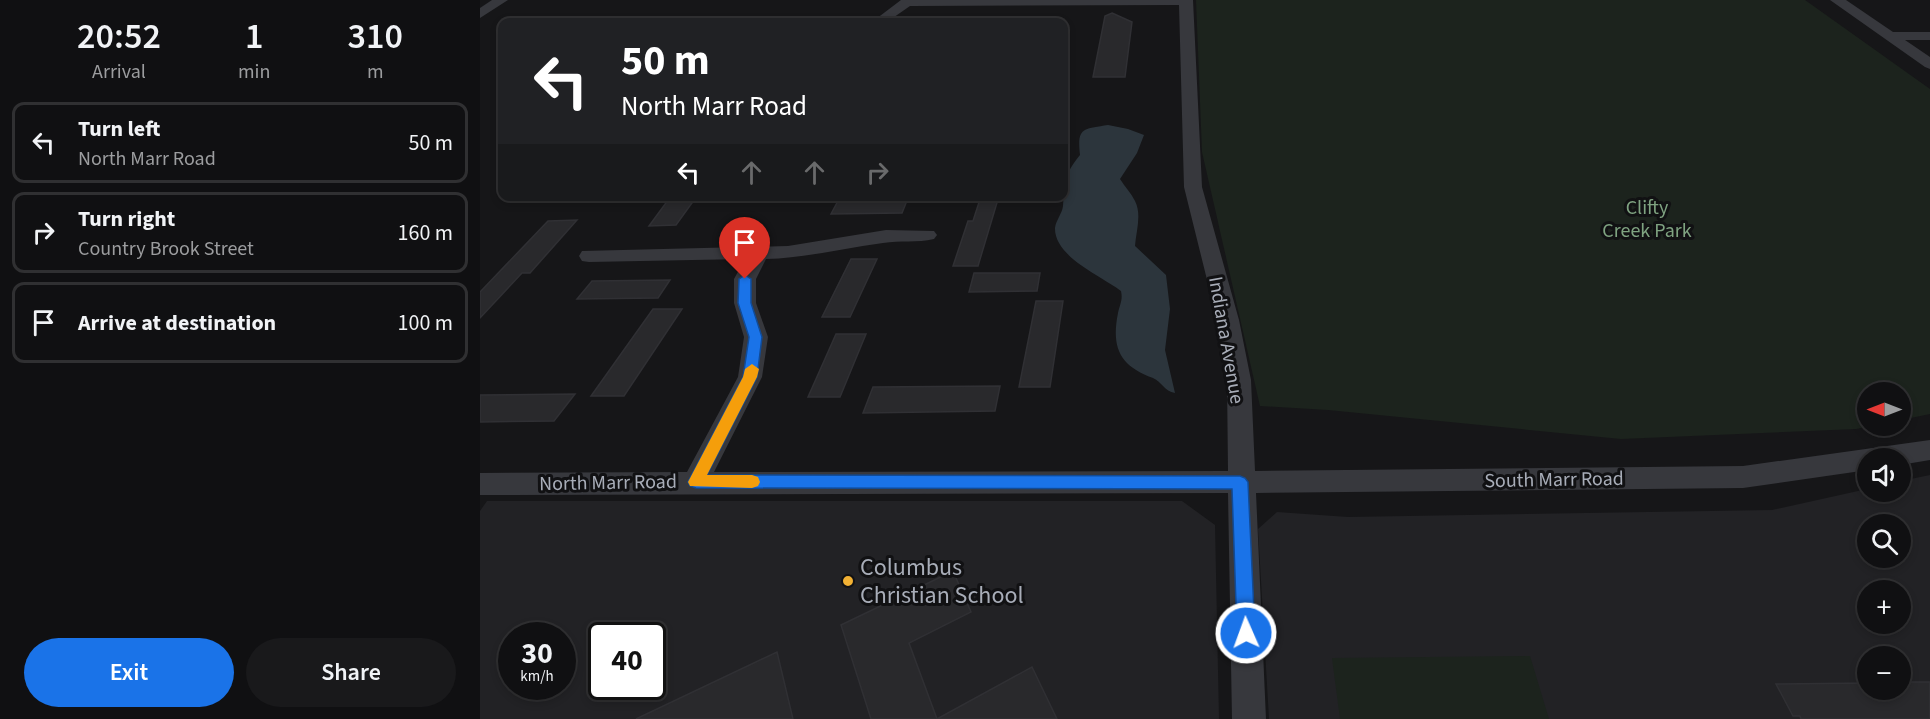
<!DOCTYPE html>
<html lang="en">
<head>
<meta charset="utf-8">
<style>
  body { margin:0; font-family:"Source Sans 3",sans-serif; background:#19191b; color:#f1f3f6; height:100vh; display:flex; flex-direction:column; font-size:22px; white-space:nowrap }
  * { box-sizing:border-box; margin:0 }
  p { font-size:20px; color:#9c9d9f }
  .icon { flex:none; width:33px; height:33px; fill:none; stroke:currentColor; stroke-width:2; stroke-linecap:round; stroke-linejoin:round }
  .map { position:relative; flex:1; overflow:hidden }
  .side { display:flex; flex-direction:column; background:#101012; width:480px }
  .side>* { flex:none }
  .top-card { position:absolute; left:18px; top:18px; width:570px; height:183px; border-radius:12px; box-shadow:0 3px 9px #0003,0 0 0 2px #303032; background:#202124; color:#fff; overflow:hidden }
  .needle { width:39px; rotate:270deg }
  .buttons { position:absolute; left:1377px; top:382px; display:grid; gap:12px }
  .buttons a { display:grid; place-items:center; width:54px; height:54px; border-radius:50%; background:#101012; box-shadow:0 3px 9px #0003,0 0 0 2px #303032; font-size:30px }
  .speed { position:absolute; left:18px; top:622px; display:flex; gap:12px; font-size:30px; font-weight:700; text-align:center }
  .speed>* { display:grid; place-content:center; width:78px; height:78px; border-radius:50%; background:#101012; box-shadow:0 3px 9px #0003,0 0 0 2px #303032; line-height:1 }
  .speed small { font-size:15px; font-weight:400 }
  .speed .limit { border:3px solid #111; border-radius:9px; background:#fff; color:#111 }
  .pin { position:absolute; display:grid; place-items:center; width:51px; height:51px; color:#fff; margin:-62px -26px; border-radius:50% 50% 50% 0; rotate:-45deg; box-shadow:0 0 6px #0007 }
  .pin .icon { rotate:45deg }
  .me { position:absolute; width:66px; margin:-33px; rotate:358deg; stroke-linejoin:round; filter:drop-shadow(0 0 4px #0008) }
  .turn { display:flex; align-items:center; gap:21px; height:126px; padding:0 24px; font-size:27px }
  .turn .icon { width:78px; height:78px; stroke-width:2.5 }
  .turn b { display:block; font-size:42px; line-height:51px }
  .lanes { display:flex; align-items:center; height:57px; padding:0 24px; background:#0003; justify-content:center; gap:30px; direction:ltr }
  .lanes .off { opacity:.35 }
  .eta { display:flex; justify-content:space-evenly; align-items:center; height:102px; text-align:center }
  .eta b { font-size:36px; font-weight:600; line-height:42px }
  .action { display:flex; gap:12px; margin-top:auto; padding:12px 24px }
  .action a { flex:1; height:69px; border-radius:36px; background:#1a73e8; color:#fff; font-size:24px; font-weight:600; line-height:69px; text-align:center }
  .action a+a { background:#19191b; color:#f1f3f6 }
  ul { padding:0; list-style:none }
  li { display:flex; align-items:center; gap:18px; height:81px; margin:0 12px 9px; padding:0 12px; border:3px solid #303032; border-radius:12px }
  li div { flex:1 }
  li b { display:block; font-size:22px }
  li em { font-style:normal }
  main { display:flex; flex:1; min-height:0 }
  .map>svg:first-child { display:block }
  .built { fill:#222225; fill-rule:evenodd }
  .green { fill:#1c231d }
  .water { fill:#2c353c }
  .building { fill:#29292c; stroke:#303034; stroke-width:1.5 }
  .lines { fill:none; stroke-linecap:round; stroke-linejoin:round }
  .minor { fill:#37383d; fill-rule:evenodd }
  .route { fill:#1a73e8; stroke:#114b97; stroke-width:1.5 }
  .slow { fill:#f59e0b }
  .poi-dot { fill:#f2b134; stroke:#111113; stroke-width:2 }
  .labels { text-anchor:middle; stroke-width:6; stroke-linejoin:round; paint-order:stroke }
  .park-label { font-size:20px; fill:#7fa381; stroke:#111113 }
  .street-label { font-size:20px; fill:#a8adb8; stroke:#111113 }
  .near-poi-label { font-size:24px; fill:#a8adb8; stroke:#111113; text-anchor:start }
</style>
</head>
<body>
<main>
<section class="side">
<div class="eta">
<div><b>20:52</b><p>Arrival</p></div>
<div><b>1</b><p>min</p></div>
<div><b>310</b><p>m</p></div>
</div>
<ul>
<li><svg class="icon" aria-label="left" viewBox="0 0 24 24"><path d="M17 20v-9H6M10 6l-5 5 5 5"/></svg><div><b>Turn left</b><p>North Marr Road</p></div><em>50 m</em></li>
<li><svg class="icon" aria-label="right" viewBox="0 0 24 24"><path d="M7 20v-9h11M14 6l5 5-5 5"/></svg><div><b>Turn right</b><p>Country Brook Street</p></div><em>160 m</em></li>
<li><svg class="icon" aria-label="arrive" viewBox="0 0 24 24"><path d="M6 21V4h12l-3 4 3 4H6"/></svg><div><b>Arrive at destination</b></div><em>100 m</em></li>
</ul>
<div class="action"><a>Exit</a><a>Share</a></div>
</section>
<div class="map">
<svg width="1450" height="719" viewBox="0 0 1450 719">
  <rect width="100%" height="100%" fill="#161618"/>
  <path class="built" d="M1450 475V719H789L778 529 797 512 868 517 1292 510 1387 489 1388 492H1420L1421 481ZM1388 525H1420V558H1388ZM1388 591H1420V624H1388ZM1388 657H1420V690H1388Z
    M7 501H702L735 525 739 719H0V511ZM32 636H82V687H32ZM122 636H172V687H122Z"/>
  <path class="green" d="M716 0H1325L1450 89V414L1421 420 1420 393H1388V426H1391L1376 429 1141 439 848 410 780 406 722 152Z
    M1050 656 1069 719H860L852 658Z"/>
  <path class="water" d="M628 125 648 129 664 135 657 153 640 179C645 187 651 193 655 201 662 215 656 231 655 246L686 275 690 309 685 350 695 393C684 391 682 382 673 378 640 366 631 348 638 313 640 304 643 300 641 291 623 277 574 257 575 228 576 220 582 214 583 206 585 183 583 176 600 155 597 128 602 129 628 125Z"/>
  <path class="building" d="M632 13 652 22 645 77H613L625 16Z
    M191 196H217L196 225 169 226Z
    M501 196H519L498 266H473L488 221H493Z
    M428 198 422 213 351 214 359 199Z
    M97 220 50 273H42L0 318V292L68 221Z
    M371 259H397L370 317H342Z
    M494 273H560L557 291 489 292Z
    M190 280 178 298 97 299 112 281Z
    M556 301H583L570 387H539Z
    M173 309H202L144 396H111Z
    M356 334H386L360 397H328Z
    M520 386 515 411 383 413 393 387Z
    M95 394 74 421 0 422V395Z
    M473 571 491 612 429 643 457 719H391L361 625Z
    M297 652 313 719H156Z
    M552 667 577 719H457Z
    M1420 682H1450V719H1321L1320 716H1313L1296 684 1388 683V690H1420Z"/>
  <g class="lines">
    <path class="minor" d="M12 0H28L0 18V8Z
      M421 0H713L722 187 759 320 771 380 775 471 1263 466 1450 440V460L1420 465V459H1388V470L1263 488 776 493 786 719H752L748 493 0 495V473L207 472 258 377 264 337 254 303V279L265 259 109 262 102 261 99 256 102 251 308 246 406 230 454 231 457 235 454 239C437 243 420 240 403 243 364 248 326 258 286 259L276 279V303L288 337 282 377 234 472 748 471 747 380 737 320 704 187 699 5 430 6 407 22H392Z
      M1350 0H1366L1413 32H1450V40H1425L1450 57V69L1445 67Z"/>
  </g>
  <path class="route" d="M265 275 271 279V303L282 337 277 377 227 475 760 476 765 478 768 482 775 633 772 639 766 642 759 639 757 633 752 489 216 488 210 486 208 482 263 377 269 337 258 303 259 279Z"/>
  <path class="slow" d="M272 364 279 369 277 377 227 475H272L278 477 280 482 278 486 272 488 210 486 208 482 263 377 265 369Z"/>
  <circle class="poi-dot" cx="368" cy="581" r="6"/>
  <g class="labels">
    <g class="park-label">
      <text x="1167" y="214">Clifty<tspan x="1167" dy="23">Creek Park</tspan></text>
    </g>
    <g class="street-label">
      <text transform="translate(747 340) rotate(80)" y="7">Indiana Avenue</text>
      <text transform="translate(1074 479) rotate(-1)" y="7">South Marr Road</text>
      <text transform="translate(128 482) rotate(-1)" y="7">North Marr Road</text>
    </g>
    <g class="near-poi-label">
      <text x="380" y="575">Columbus<tspan x="380" dy="28">Christian School</tspan></text>
    </g>
  </g>
</svg>
<div class="buttons">
<a><svg class="needle" viewBox="-14 -14 28 28"><path d="M0-13l5 13h-10z" fill="#e53935"/><path d="M0 13l5-13h-10z" fill="#9c9d9f"/></svg></a>
<a><svg class="icon" aria-label="sound" viewBox="0 0 24 24"><path d="M4 9h4l5-4v14l-5-4H4zM17 9q2 3 0 6"/></svg></a>
<a><svg class="icon" aria-label="search" viewBox="0 0 24 24"><circle cx="10" cy="10" r="6"/><path d="M15 15l6 6"/></svg></a>
<a>+</a>
<a>−</a>
</div>
<div class="speed"><div>30<small>km/h</small></div><div class="limit">40</div></div>
<div class="pin" style="left:265px;top:279px;background:#d93025"><svg class="icon" aria-label="arrive" viewBox="0 0 24 24"><path d="M6 21V4h12l-3 4 3 4H6"/></svg></div>
<svg class="me" style="left:766px;top:633px" viewBox="-20 -20 40 40"><circle r="17" fill="#1a73e8" stroke="#fff" stroke-width="3"/><path d="M0-11L8 9 0 5-8 9z" fill="#fff"/></svg>
<div class="top-card">
<div class="turn"><svg class="icon" aria-label="left" viewBox="0 0 24 24"><path d="M17 20v-9H6M10 6l-5 5 5 5"/></svg><div><b>50 m</b>North Marr Road</div></div>
<div class="lanes"><svg class="icon" aria-label="left" viewBox="0 0 24 24"><path d="M17 20v-9H6M10 6l-5 5 5 5"/></svg><svg class="icon off" aria-label="ahead" viewBox="0 0 24 24"><path d="M12 20V5M6 11l6-6 6 6"/></svg><svg class="icon off" aria-label="ahead" viewBox="0 0 24 24"><path d="M12 20V5M6 11l6-6 6 6"/></svg><svg class="icon off" aria-label="right" viewBox="0 0 24 24"><path d="M7 20v-9h11M14 6l5 5-5 5"/></svg></div>
</div>
</div>
</main>
</body>
</html>
